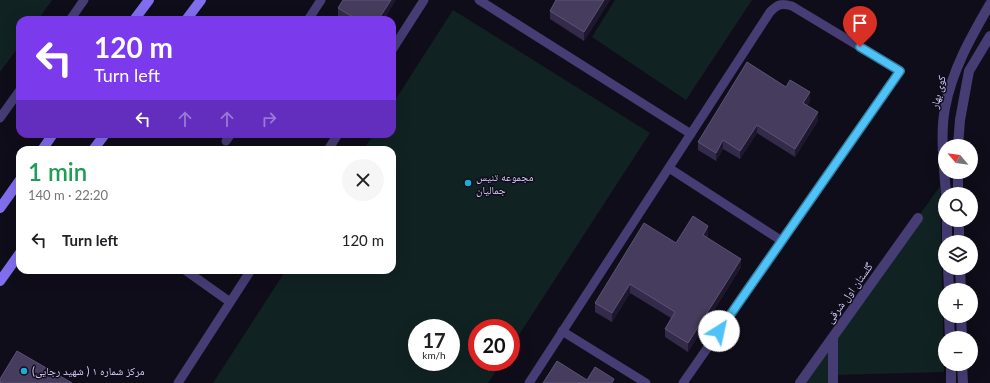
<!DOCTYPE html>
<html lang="en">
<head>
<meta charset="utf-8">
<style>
  body { margin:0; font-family:Lato,"Noto Naskh Arabic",sans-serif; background:#f6f6f6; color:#202124; height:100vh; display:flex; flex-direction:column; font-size:15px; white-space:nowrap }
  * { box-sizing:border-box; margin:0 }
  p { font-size:13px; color:#757577 }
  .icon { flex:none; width:22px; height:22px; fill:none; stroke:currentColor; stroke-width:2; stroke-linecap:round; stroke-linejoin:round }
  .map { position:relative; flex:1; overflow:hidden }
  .drawer { position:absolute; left:16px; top:146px; width:380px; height:128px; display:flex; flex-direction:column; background:#fff; border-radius:12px; box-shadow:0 4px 16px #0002 }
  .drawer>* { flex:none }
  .top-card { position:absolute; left:16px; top:16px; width:380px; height:122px; border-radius:12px; box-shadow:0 4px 16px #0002; background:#7c3aed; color:#fff; overflow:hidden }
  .needle { width:26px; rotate:299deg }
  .buttons { position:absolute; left:938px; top:139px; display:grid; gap:8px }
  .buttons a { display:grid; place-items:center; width:40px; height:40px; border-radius:50%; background:#fff; box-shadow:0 4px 16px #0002; font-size:20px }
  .speed { position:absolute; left:408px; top:319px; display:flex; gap:8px; font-size:20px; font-weight:700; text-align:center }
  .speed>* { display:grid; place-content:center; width:52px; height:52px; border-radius:50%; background:#fff; box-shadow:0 4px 16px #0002; line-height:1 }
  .speed small { font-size:10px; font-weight:400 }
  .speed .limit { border:6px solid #d22; background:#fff; color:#111 }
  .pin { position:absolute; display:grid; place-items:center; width:34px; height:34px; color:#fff; margin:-41px -17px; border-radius:50% 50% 50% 0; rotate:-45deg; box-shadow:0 0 4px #0007 }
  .pin .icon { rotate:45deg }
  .me { position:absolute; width:44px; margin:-22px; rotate:35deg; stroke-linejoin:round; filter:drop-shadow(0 0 3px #0008) }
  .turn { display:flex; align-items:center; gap:14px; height:84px; padding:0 12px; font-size:18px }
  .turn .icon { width:52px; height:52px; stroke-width:2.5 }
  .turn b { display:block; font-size:28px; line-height:34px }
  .lanes { display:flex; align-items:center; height:38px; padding:0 12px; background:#0003; justify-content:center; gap:20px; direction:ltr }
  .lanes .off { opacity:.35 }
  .round { display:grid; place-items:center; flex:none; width:42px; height:42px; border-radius:21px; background:#f6f6f6 }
  .summary { display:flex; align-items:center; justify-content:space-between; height:68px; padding:0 12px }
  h1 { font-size:24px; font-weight:600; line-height:30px; color:#1e9e55 }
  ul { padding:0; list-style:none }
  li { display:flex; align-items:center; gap:12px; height:52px; padding:0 12px }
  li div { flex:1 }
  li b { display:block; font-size:15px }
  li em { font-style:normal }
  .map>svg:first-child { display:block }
  .green { fill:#112223; fill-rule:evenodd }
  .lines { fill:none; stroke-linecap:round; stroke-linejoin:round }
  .service { stroke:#453d74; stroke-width:9 }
  .minor { stroke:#453d74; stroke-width:10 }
  .tertiary { stroke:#453d74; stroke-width:10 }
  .secondary { stroke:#806eee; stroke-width:10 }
  .wall { fill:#342b4a }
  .shaded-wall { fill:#1e182f }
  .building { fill:#463c5d; stroke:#5c5375 }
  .route-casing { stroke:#337fa1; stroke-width:10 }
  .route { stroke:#4fc3f7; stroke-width:7 }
  .poi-dot { fill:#1aafd7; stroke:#100d1a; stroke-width:1.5 }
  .labels { text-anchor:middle; stroke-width:3; stroke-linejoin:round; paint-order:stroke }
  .street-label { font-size:11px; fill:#d6ccf9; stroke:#100d1a }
  .poi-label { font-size:11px; fill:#d6ccf9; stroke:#100d1a; text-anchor:start }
</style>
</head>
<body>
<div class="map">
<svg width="990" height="383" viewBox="0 0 990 383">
  <rect width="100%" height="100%" fill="#100d1a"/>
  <path class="green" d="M0 0H52L38 20H20V45L0 72Z
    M615 0H752L686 100 592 37Z
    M453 10 650 133 511 347V328H477V362H502L488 383H213L286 270H392V150H363L374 134H392V105ZM417 328H451V362H417Z
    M940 186 944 372 833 375V383H800Z"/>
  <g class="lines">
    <path class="service" d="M479 0 691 134
      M70 20 84 0
      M308 20 321 0
      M392 50 424 0
      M0 118 20 90
      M226 141 231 134
      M328 150 338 134
      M669 168 782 241
      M185 270 230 302
      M562 331 646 383
      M178 383 251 270
      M529 383 770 12C778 4 781 3 792 6L900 71 683 383"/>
    <path class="minor" d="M833 337V383
      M800 383 918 218"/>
    <path class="tertiary" d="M958 146 960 120 969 71 990 36
      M958 172V194
      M946 194C944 166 940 135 945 108 952 70 971 37 990 4
      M947 220V242
      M959 220V242
      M948 268 949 290
      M960 268 961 290
      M949 316 950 338
      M961 316 962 338
      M951 364V383
      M962 364 963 383"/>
    <path class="secondary" d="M134 20 149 0
      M186 20 201 0
      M42 150 53 134
      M93 150 105 134
      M0 208 20 180
      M0 281 20 253"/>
  </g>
  <path class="wall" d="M556 0H610L584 41 550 19V11Z
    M338 8 384 20H344L338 16Z
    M786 87 810 101 807 106 818 121 795 157 757 133 740 159 723 149 716 161 698 150V142Z
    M708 234 707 238 741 267 688 352 665 337V329L671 318 630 293 612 322 595 312V303L676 243Z"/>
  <path class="shaded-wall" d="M391 0H396L384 20H378Z
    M604 0H610L584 41V32Z
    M810 92V101L803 112V103Z
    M818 112V121L795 157V149Z
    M757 125V133L740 159V151Z
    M723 140V149L716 161V153Z
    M708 226V234L703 244V235Z
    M741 259V267L688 352V343Z
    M630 284V293L612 322V313Z"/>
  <path class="building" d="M343 0H391L378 20H358L338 8Z
    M556 0H604L584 32 550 11Z
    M747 62 786 87 790 80 810 92 803 103 818 112 795 149 757 125 740 151 723 140 716 153 698 142Z
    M693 216 708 226 703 235 741 259 688 343 665 329 675 312 630 284 612 313 595 303 644 223 676 243Z
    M17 351 72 383H0V379Z
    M557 361 587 380 595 367 614 379 612 383H543Z"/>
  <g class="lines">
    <g class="route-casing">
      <path id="route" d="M719 331 900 71 860 47"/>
    </g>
    <use href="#route" class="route"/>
  </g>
  <g class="poi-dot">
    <circle cx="468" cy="183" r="4"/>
    <circle cx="24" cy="371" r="4"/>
  </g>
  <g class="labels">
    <g class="street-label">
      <text transform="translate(938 92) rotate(-76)" y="4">کوی بهار</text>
      <text transform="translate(849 293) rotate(-54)" y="4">گلستان اول شرقی</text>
    </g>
    <g class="poi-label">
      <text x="476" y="181">مجموعه تنیس<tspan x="476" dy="13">جمالیان</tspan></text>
      <text x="32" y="375">مرکز شماره ۱ ( شهید رجایی)</text>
    </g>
  </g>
</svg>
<div class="buttons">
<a><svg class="needle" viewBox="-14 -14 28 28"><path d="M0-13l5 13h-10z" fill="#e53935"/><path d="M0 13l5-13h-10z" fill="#757577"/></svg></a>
<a><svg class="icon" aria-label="search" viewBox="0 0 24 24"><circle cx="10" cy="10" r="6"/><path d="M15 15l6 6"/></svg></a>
<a><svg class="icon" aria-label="layers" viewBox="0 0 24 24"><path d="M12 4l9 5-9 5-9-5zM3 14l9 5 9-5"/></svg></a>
<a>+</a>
<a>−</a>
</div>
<div class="speed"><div>17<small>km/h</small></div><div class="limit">20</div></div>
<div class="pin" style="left:860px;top:47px;background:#d93025"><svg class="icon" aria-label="arrive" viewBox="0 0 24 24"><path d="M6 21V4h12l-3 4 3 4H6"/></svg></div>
<svg class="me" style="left:719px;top:331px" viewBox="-20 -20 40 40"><circle r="19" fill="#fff"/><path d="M0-13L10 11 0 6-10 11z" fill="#4fc3f7"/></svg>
<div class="top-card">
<div class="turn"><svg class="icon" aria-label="left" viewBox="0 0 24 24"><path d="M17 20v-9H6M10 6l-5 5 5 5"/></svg><div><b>120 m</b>Turn left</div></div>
<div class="lanes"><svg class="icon" aria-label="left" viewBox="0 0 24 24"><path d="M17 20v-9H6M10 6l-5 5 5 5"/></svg><svg class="icon off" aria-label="ahead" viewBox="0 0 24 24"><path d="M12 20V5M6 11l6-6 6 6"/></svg><svg class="icon off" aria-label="ahead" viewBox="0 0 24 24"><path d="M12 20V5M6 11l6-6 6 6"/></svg><svg class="icon off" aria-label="right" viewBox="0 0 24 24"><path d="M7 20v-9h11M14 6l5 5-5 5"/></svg></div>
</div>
<section class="drawer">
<div class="summary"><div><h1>1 min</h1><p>140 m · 22:20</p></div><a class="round"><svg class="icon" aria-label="close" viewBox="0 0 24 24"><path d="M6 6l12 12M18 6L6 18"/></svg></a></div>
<ul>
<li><svg class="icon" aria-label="left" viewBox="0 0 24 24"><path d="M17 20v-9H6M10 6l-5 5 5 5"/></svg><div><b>Turn left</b></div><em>120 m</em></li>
</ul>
</section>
</div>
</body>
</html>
